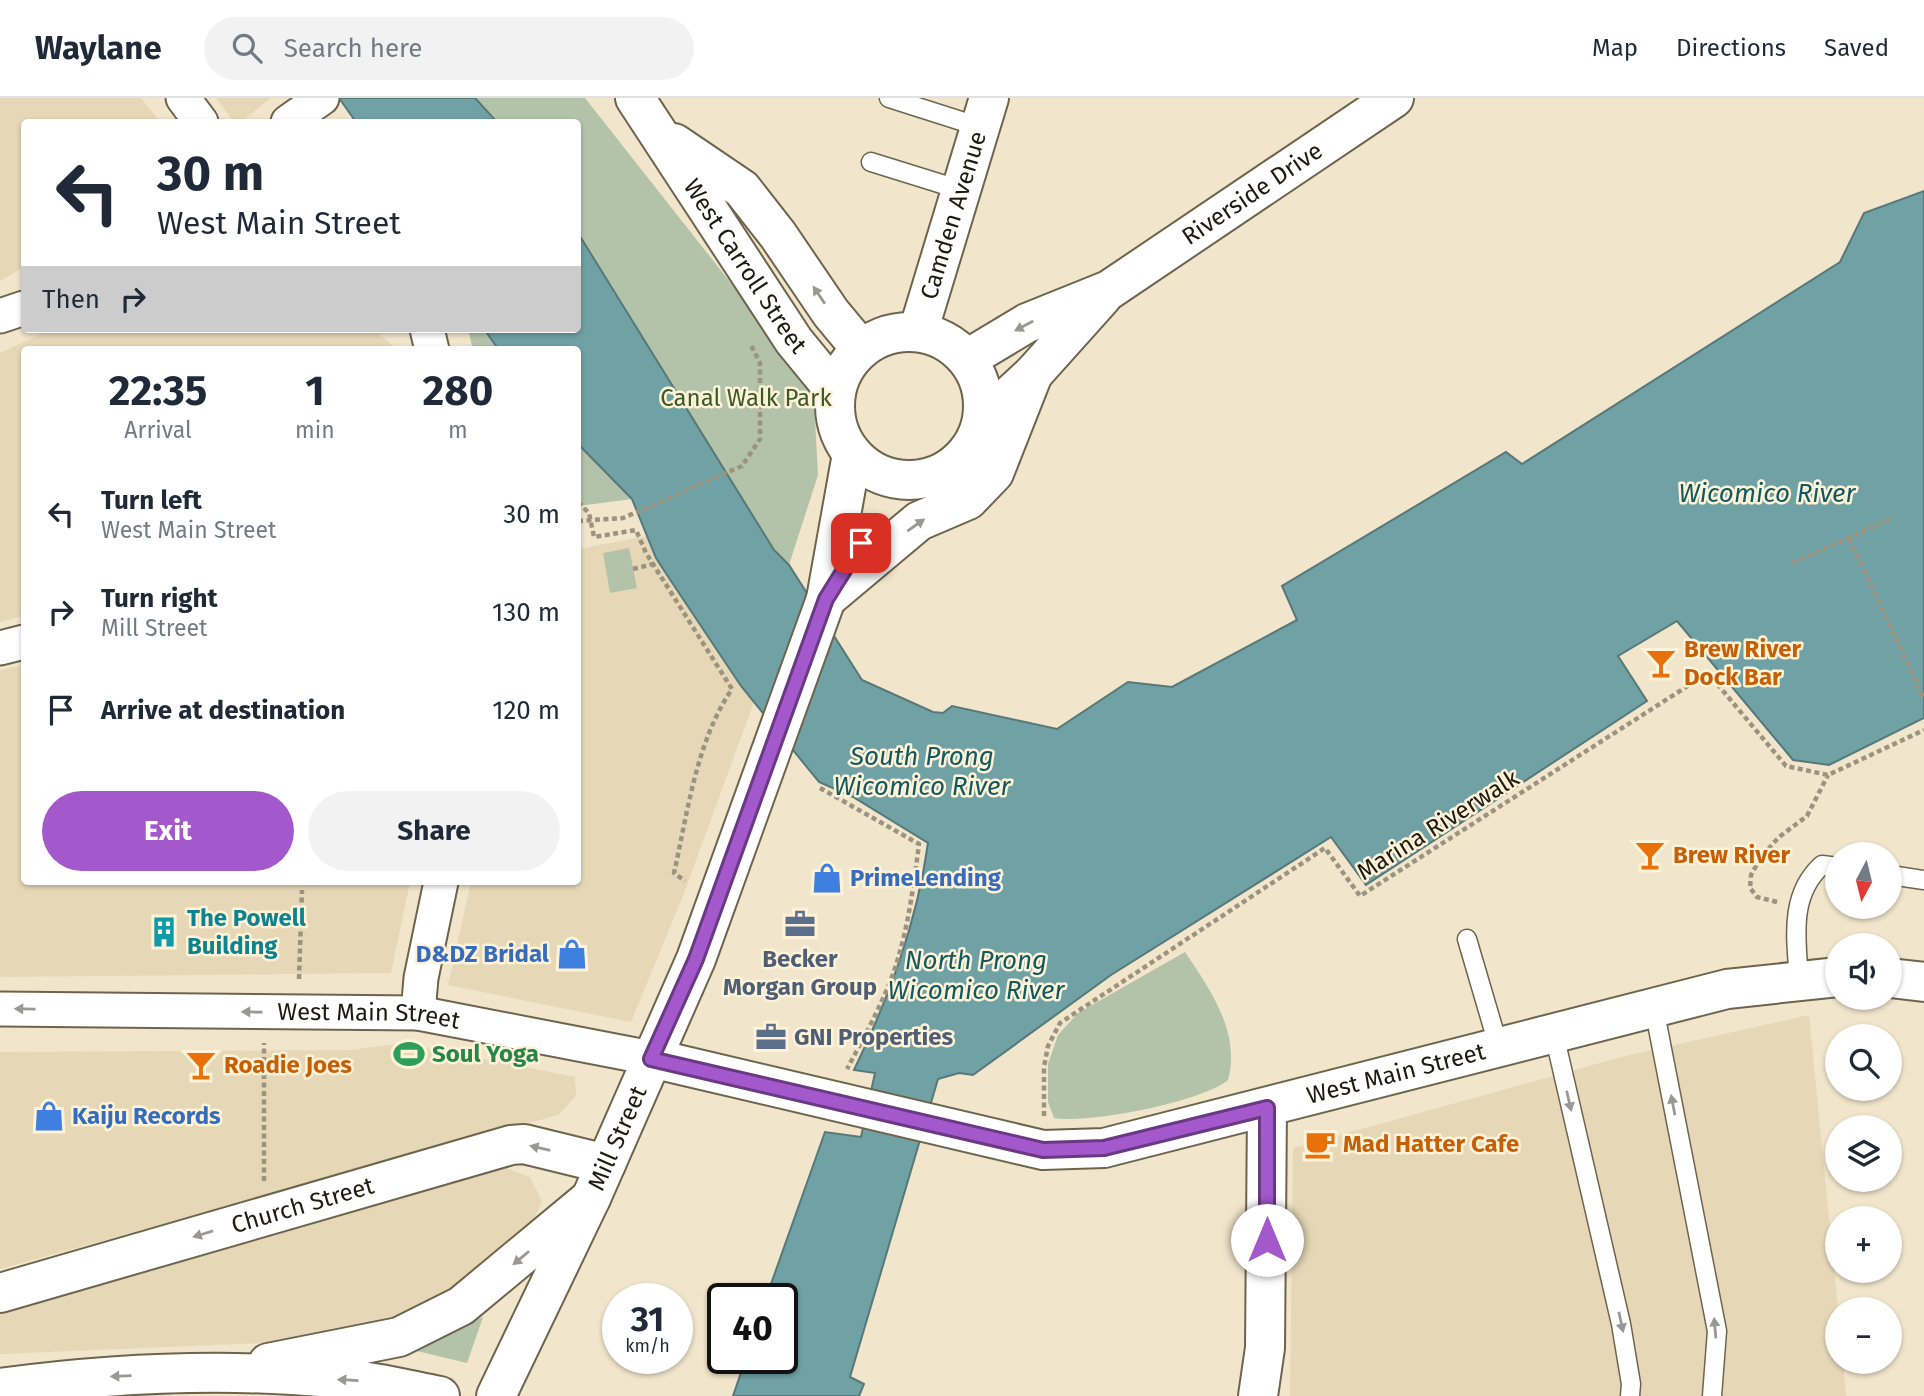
<!DOCTYPE html>
<html lang="en">
<head>
<meta charset="utf-8">
<style>
  body { margin:0; font-family:"Fira Sans",sans-serif; background:#f2f2f3; color:#1f2937; height:100vh; display:flex; flex-direction:column; font-size:26px; white-space:nowrap }
  * { box-sizing:border-box; margin:0 }
  p { font-size:23px; color:#747a83 }
  .icon { flex:none; width:38px; height:38px; fill:none; stroke:currentColor; stroke-width:2; stroke-linecap:round; stroke-linejoin:round }
  .map { position:relative; flex:1; overflow:hidden }
  .details { position:absolute; left:21px; top:248px; width:560px; height:539px; display:flex; flex-direction:column; background:#fff; border-radius:7px; box-shadow:0 2px 5px #0004 }
  .details>* { flex:none }
  .hud { position:absolute; left:21px; top:21px; width:560px; height:214px; border-radius:7px; box-shadow:0 2px 5px #0004; background:#fff; color:#1f2937; overflow:hidden }
  .needle { width:46px; rotate:187deg }
  .controls { position:absolute; left:1825px; top:744px; display:grid; gap:14px }
  .controls a { display:grid; place-items:center; width:77px; height:77px; border-radius:50%; background:#fff; box-shadow:0 2px 5px #0004; font-size:35px }
  .speed { position:absolute; left:602px; top:1185px; display:flex; gap:14px; font-size:35px; font-weight:700; text-align:center }
  .speed>* { display:grid; place-content:center; width:91px; height:91px; border-radius:50%; background:#fff; box-shadow:0 2px 5px #0004; line-height:1 }
  .speed small { font-size:18px; font-weight:400 }
  .speed .limit { border:4px solid #111; border-radius:10px; background:#fff; color:#111 }
  .pin { position:absolute; display:grid; place-items:center; width:60px; height:60px; color:#fff; margin:-30px; border-radius:14px; box-shadow:0 4px 10px #0006 }
  .me { position:absolute; width:77px; margin:-38px; rotate:0deg; stroke-linejoin:round; filter:drop-shadow(0 0 5px #0008) }
  .turn { display:flex; align-items:center; gap:24px; height:147px; padding:0 21px; font-size:32px }
  .turn .icon { width:91px; height:91px; stroke-width:2.5 }
  .turn b { display:block; font-size:49px; line-height:60px }
  .then { display:flex; align-items:center; height:66px; padding:0 21px; background:#0003; gap:14px; font-size:26px }
  .eta { display:flex; justify-content:space-evenly; align-items:center; height:119px; text-align:center }
  .eta b { font-size:42px; font-weight:700; line-height:49px }
  .action { display:flex; gap:14px; margin-top:auto; padding:14px 21px }
  .action a { flex:1; height:80px; border-radius:42px; background:#a358cb; color:#fff; font-size:28px; font-weight:700; line-height:80px; text-align:center }
  .action a+a { background:#f2f2f3; color:#1f2937 }
  ul { padding:0; list-style:none }
  li { display:flex; align-items:center; gap:21px; height:98px; padding:0 21px }
  li div { flex:1 }
  li b { display:block; font-size:26px }
  li em { font-style:normal }
  header { display:flex; align-items:center; gap:42px; box-sizing:border-box; height:98px; padding:0 35px; background:#fff; border-bottom:2px solid #e0e1e3 }
  header strong { font-size:33px }
  nav { display:flex; gap:38px; margin-inline-start:auto; font-size:24px }
  .search { width:490px; height:63px; background:#f2f2f3; display:flex; align-items:center; gap:18px; box-sizing:border-box; padding:0 24px; border-radius:38px; color:#747a83; font-size:26px }
  .map>svg:first-child { display:block }
  .built { fill:#e6d8b7 }
  .green { fill:#b2c3a9 }
  .water { fill:#6fa1a5; stroke:#577879; stroke-width:2 }
  .lines { fill:none; stroke-linecap:round; stroke-linejoin:round }
  .service-casing { stroke:#6e644d; stroke-width:21 }
  .minor-casing { stroke:#6e644d; stroke-width:37 }
  .tertiary-casing { stroke:#6e644d; stroke-width:42 }
  .secondary-casing { stroke:#6e644d; stroke-width:42 }
  .primary-casing { stroke:#6e644d; stroke-width:42 }
  .path { stroke:#9b937f; stroke-width:4.5; stroke-dasharray:5 3.5; stroke-linecap:butt }
  .service { stroke:#fff; stroke-width:18 }
  .minor { stroke:#fff; stroke-width:33 }
  .tertiary { stroke:#fff; stroke-width:38 }
  .secondary { stroke:#fff; stroke-width:38 }
  .primary { stroke:#fff; stroke-width:38 }
  .oneway { fill:#9a9894 }
  .route-casing { stroke:#6a3984; stroke-width:18 }
  .route { stroke:#a358cb; stroke-width:12 }
  .labels { text-anchor:middle; stroke-width:5; stroke-linejoin:round; paint-order:stroke }
  .street-label { font-size:24px; fill:#1e1a11; stroke:#fef3d8 }
  .park-label { font-size:24px; fill:#3c5927; stroke:#fef3d8 }
  .food-label { font-size:24px; font-weight:bold; fill:#c56008; stroke:#fef3d8; text-anchor:start }
  .shop-label { font-size:24px; font-weight:bold; fill:#366cbe; stroke:#fef3d8; text-anchor:start }
  .culture-label { font-size:24px; font-weight:bold; fill:#0d838f; stroke:#fef3d8; text-anchor:start }
  .service-label { font-size:24px; font-weight:bold; fill:#4e5e75; stroke:#fef3d8 }
  .leisure-label { font-size:24px; font-weight:bold; fill:#27864d; stroke:#fef3d8; text-anchor:start }
  .water-label { font-size:26px; font-style:italic; fill:#12595f; stroke:#fef3d8 }
</style>
</head>
<body>
<header>
<strong>Waylane</strong>
<div class="search"><svg class="icon" aria-label="search" viewBox="0 0 24 24"><circle cx="10" cy="10" r="6"/><path d="M15 15l6 6"/></svg>Search here</div>
<nav><a>Map</a><a>Directions</a><a>Saved</a></nav>
</header>
<div class="map">
<svg width="1924" height="1298" viewBox="0 0 1924 1298">
  <rect width="100%" height="100%" fill="#f1e5cb"/>
  <path class="built" d="M0 0H141L160 24H24V169L0 183Z
    M216 0H271L241 24H234Z
    M52 231H373L398 252H24V518L0 524V255Z
    M647 438 656 460 754 604 683 798 631 924 448 887 471 784H578V451Z
    M24 567V784H410L391 875 0 879V572Z
    M1809 917 1838 1211V1264H1843L1846 1298H1290L1293 1050 1625 958Z
    M403 945 575 979 576 998 558 1017 0 1171V954L351 952Z
    M506 1070 530 1079 542 1103 518 1158 398 1229 309 1243 0 1256V1214Z"/>
  <path class="green" d="M475 0H585L782 250 814 303 818 377 789 467 774 452 578 135V24H497Z
    M468 231H484L499 252H473Z
    M578 346 632 401 578 408Z
    M629 450 637 490 610 495 603 455Z
    M1185 854C1210 891 1241 935 1228 982 1202 1004 1087 1026 1054 1020L1048 1004V966L1058 937 1078 915Z
    M483 1219 467 1265 413 1252Z"/>
  <path class="water" d="M339 0H475L497 24H356Z
    M1924 93V620L1829 667 1793 662 1677 523 1618 558 1647 603 1366 787 1331 739 1111 877 973 977 959 975 938 981 850 1279 864 1286 859 1298H733L746 1260H782V1200H766L825 1034 861 1039 875 975 854 972C889 899 917 825 928 745L853 699 819 684 741 588 669 480 656 460 632 401 578 346V252H499L484 231H578V135L774 452 789 467 862 582 933 614 943 615 952 608 1057 631 1128 584 1172 589 1297 522 1282 488 1506 354 1522 366 1840 164 1864 115Z"/>
  <g class="lines">
    <g class="service-casing">
      <path id="service" d="M889 0 980 29
        M871 64 961 92
        M1890 777 1924 782
        M1467 841 1499 950
        M1799 881C1796 840 1789 797 1822 767L1838 769
        M1654 910 1717 1233 1712 1298
        M1554 936 1621 1226 1631 1286 1630 1298"/>
    </g>
    <g class="minor-casing">
      <g id="minor">
        <path d="M183 0 201 24"/>
        <path d="M288 24 322 0"/>
        <path d="M0 218 24 210"/>
        <path d="M427 231 432 252"/>
        <path d="M0 550 24 544"/>
        <path id="s1" d="M0 911 418 915 651 960"/>
        <path d="M418 915 421 880 441 784"/>
      </g>
    </g>
    <g class="tertiary-casing">
      <g id="tertiary">
        <path id="s2" d="M918 234 989 0"/>
        <path id="s3" d="M967 261 1027 225 1109 192 1394 0"/>
        <path d="M982 323 1033 276 1102 199"/>
        <path d="M1890 880 1924 884"/>
        <path id="s4" d="M651 960 1043 1052 1104 1050 1727 891 1838 879"/>
        <path id="s5" d="M0 1195 511 1047 524 1046 606 1066"/>
        <path d="M1258 1298 1265 1250 1267 1010"/>
      </g>
    </g>
    <g class="secondary-casing">
      <g id="secondary">
        <path id="s6" d="M635 0 794 243 835 293"/>
        <path d="M674 45 742 91 778 137 831 215 861 251"/>
        <circle cx="909" cy="308" r="74"/>
        <path d="M826 501 919 423 968 402 994 375 1033 276"/>
        <path id="s7" d="M496 1298 591 1100 696 861 826 501 852 356"/>
      </g>
    </g>
    <g class="primary-casing">
      <path id="primary" d="M268 1265 399 1239 461 1208 591 1100
        M0 1290C119 1274 242 1269 361 1283 387 1286 414 1293 440 1298"/>
    </g>
    <path class="path" d="M578 404 589 415 594 439 636 432 646 455 732 591C696 644 688 713 674 775L685 783
      M578 423 623 420 742 368 760 341V265L751 247
      M1849 440 1924 601
      M1792 465 1892 420
      M633 471 653 466
      M820 690 919 746C913 792 907 840 890 884 878 914 862 943 847 971
      M1777 804 1757 799 1750 790 1751 777 1761 759 1779 739 1807 718 1828 677
      M299 881 302 792
      M1044 1018V969L1048 948 1060 925 1325 750 1360 798 1708 575 1786 668 1828 677 1924 632
      M264 1083V945"/>
    <use href="#service" class="service"/>
    <use href="#minor" class="minor"/>
    <use href="#tertiary" class="tertiary"/>
    <use href="#secondary" class="secondary"/>
    <use href="#primary" class="primary"/>
  </g>
  <defs><path id="oneway-solid" d="M-6-.8H1V-3.2L6.5 0L1 3.2V.8H-6Z" transform="scale(1.75)"/></defs>
  <g class="oneway">
    <use href="#oneway-solid" transform="translate(819 197) rotate(-124)"/>
    <use href="#oneway-solid" transform="translate(1024 228) rotate(152)"/>
    <use href="#oneway-solid" transform="translate(916 427) rotate(-35)"/>
    <use href="#oneway-solid" transform="translate(25 911) rotate(-179)"/>
    <use href="#oneway-solid" transform="translate(252 914) rotate(-179)"/>
    <use href="#oneway-solid" transform="translate(1569 1003) rotate(77)"/>
    <use href="#oneway-solid" transform="translate(1673 1007) rotate(-101)"/>
    <use href="#oneway-solid" transform="translate(540 1050) rotate(-167)"/>
    <use href="#oneway-solid" transform="translate(203 1136) rotate(163)"/>
    <use href="#oneway-solid" transform="translate(521 1160) rotate(140)"/>
    <use href="#oneway-solid" transform="translate(1621 1224) rotate(78)"/>
    <use href="#oneway-solid" transform="translate(1715 1230) rotate(-95)"/>
    <use href="#oneway-solid" transform="translate(121 1278) rotate(178)"/>
    <use href="#oneway-solid" transform="translate(348 1282) rotate(-177)"/>
  </g>
  <g class="lines">
    <g class="route-casing">
      <path id="route" d="M861 445 826 501 696 861 651 961 1043 1052 1104 1050 1267 1010V1142"/>
    </g>
    <use href="#route" class="route"/>
  </g>
  <defs>
    <g id="bar-bare" transform="scale(2.415)"><path d="M-6-5H6L.8 .8V4.5H3.5V6h-7V4.5H-.8V.8Z" fill="#e8710a" stroke="#fef3d8" stroke-width="2.5" paint-order="stroke"/></g>
    <g id="shop-bare" transform="scale(2.415)"><path d="M-5-2.5h2.3a2.7 3.5 0 0 1 5.4 0H5L5.5 6h-11ZM-1.5-2.5h3a1.5 2.3 0 0 0-3 0Z" fill="#3f7fe0" stroke="#fef3d8" stroke-width="2.5" paint-order="stroke"/></g>
    <g id="office-bare" transform="scale(2.415)"><path d="M-6-3h4V-5.5h4V-3h4V5H-6ZM-1-4.5V-3h2v-1.5ZM-6 0V1H6V0Z" fill="#5c6f8a" stroke="#fef3d8" stroke-width="2.5" paint-order="stroke"/></g>
    <g id="building-bare" transform="scale(2.415)"><path d="M-4-6H4V6H1V3H-1V6H-4ZM-2.5-4.3h1.7v1.8h-1.7ZM.8-4.3h1.7v1.8H.8ZM-2.5-1h1.7V.8h-1.7ZM.8-1h1.7V.8H.8Z" fill="#0f9aa8" stroke="#fef3d8" stroke-width="2.5" paint-order="stroke"/></g>
    <g id="stadium-bare" transform="scale(2.415)"><path d="M0-5a6.5 5 0 1 0 0 10a6.5 5 0 1 0 0-10ZM-3.5-1.8h7v3.6h-7Z" fill="#2e9e5b" stroke="#fef3d8" stroke-width="2.5" paint-order="stroke"/></g>
    <g id="cafe-bare" transform="scale(2.415)"><path d="M-5.5-4.5H6V0H3Q3 3.5 0 3.5H-2.5Q-5.5 3.5-5.5 0ZM3-3.2v2h1.7v-2ZM-6 4.5H4V6H-6Z" fill="#e8710a" stroke="#fef3d8" stroke-width="2.5" paint-order="stroke"/></g>
  </defs>
  <g fill-rule="evenodd">
    <use href="#bar-bare" x="1661" y="565"/>
    <use href="#bar-bare" x="1650" y="757"/>
    <use href="#shop-bare" x="827" y="780"/>
    <use href="#office-bare" x="800" y="826"/>
    <use href="#building-bare" x="164" y="834"/>
    <use href="#shop-bare" x="572" y="856"/>
    <use href="#office-bare" x="771" y="939"/>
    <use href="#stadium-bare" x="409" y="956"/>
    <use href="#bar-bare" x="201" y="967"/>
    <use href="#shop-bare" x="49" y="1018"/>
    <use href="#cafe-bare" x="1320" y="1046"/>
  </g>
  <g class="labels">
    <g class="street-label">
      <text dy="8" stroke="none"><textPath href="#s3" startOffset="331">Riverside Drive</textPath></text>
      <text dy="8" stroke="none"><textPath href="#s2" startOffset="122">Camden Avenue</textPath></text>
      <text dy="8" stroke="none"><textPath href="#s6" startOffset="201">West Carroll Street</textPath></text>
      <text transform="translate(1438 727) rotate(-32)" y="8">Marina Riverwalk</text>
      <text dy="8" stroke="none"><textPath href="#s1" startOffset="369">West Main Street</textPath></text>
      <text dy="8" stroke="none"><textPath href="#s4" startOffset="765">West Main Street</textPath></text>
      <text dy="8" stroke="none"><textPath href="#s7" startOffset="285">Mill Street</textPath></text>
      <text dy="8" stroke="none"><textPath href="#s5" startOffset="315">Church Street</textPath></text>
    </g>
    <g class="park-label">
      <text x="746" y="308">Canal Walk Park</text>
    </g>
    <g class="food-label">
      <text x="1684" y="559">Brew River<tspan x="1684" dy="28">Dock Bar</tspan></text>
      <text x="1673" y="765">Brew River</text>
      <text x="224" y="975">Roadie Joes</text>
      <text x="1343" y="1054">Mad Hatter Cafe</text>
    </g>
    <g class="shop-label">
      <text x="850" y="788">PrimeLending</text>
      <text x="549" y="864" text-anchor="end">D&amp;DZ Bridal</text>
      <text x="72" y="1026">Kaiju Records</text>
    </g>
    <g class="culture-label">
      <text x="187" y="828">The Powell<tspan x="187" dy="28">Building</tspan></text>
    </g>
    <g class="service-label">
      <text x="800" y="869">Becker<tspan x="800" dy="28">Morgan Group</tspan></text>
      <text x="794" y="947" text-anchor="start">GNI Properties</text>
    </g>
    <g class="leisure-label">
      <text x="432" y="964">Soul Yoga</text>
    </g>
    <g class="water-label">
      <text x="1767" y="404">Wicomico River</text>
      <text x="922" y="667">South Prong<tspan x="922" dy="30">Wicomico River</tspan></text>
      <text x="976" y="871">North Prong<tspan x="976" dy="30">Wicomico River</tspan></text>
    </g>
  </g>
</svg>
<div class="controls">
<a><svg class="needle" viewBox="-14 -14 28 28"><path d="M0-13l5 13h-10z" fill="#e53935"/><path d="M0 13l5-13h-10z" fill="#747a83"/></svg></a>
<a><svg class="icon" aria-label="sound" viewBox="0 0 24 24"><path d="M4 9h4l5-4v14l-5-4H4zM17 9q2 3 0 6"/></svg></a>
<a><svg class="icon" aria-label="search" viewBox="0 0 24 24"><circle cx="10" cy="10" r="6"/><path d="M15 15l6 6"/></svg></a>
<a><svg class="icon" aria-label="layers" viewBox="0 0 24 24"><path d="M12 4l9 5-9 5-9-5zM3 14l9 5 9-5"/></svg></a>
<a>+</a>
<a>−</a>
</div>
<div class="speed"><div>31<small>km/h</small></div><div class="limit">40</div></div>
<div class="pin" style="left:861px;top:445px;background:#d93025"><svg class="icon" aria-label="arrive" viewBox="0 0 24 24"><path d="M6 21V4h12l-3 4 3 4H6"/></svg></div>
<svg class="me" style="left:1267px;top:1142px" viewBox="-20 -20 40 40"><circle r="19" fill="#fff"/><path d="M0-13L10 11 0 6-10 11z" fill="#a358cb"/></svg>
<div class="hud">
<div class="turn"><svg class="icon" aria-label="left" viewBox="0 0 24 24"><path d="M17 20v-9H6M10 6l-5 5 5 5"/></svg><div><b>30 m</b>West Main Street</div></div>
<div class="then">Then<svg class="icon" aria-label="right" viewBox="0 0 24 24"><path d="M7 20v-9h11M14 6l5 5-5 5"/></svg></div>
</div>
<section class="details">
<div class="eta">
<div><b>22:35</b><p>Arrival</p></div>
<div><b>1</b><p>min</p></div>
<div><b>280</b><p>m</p></div>
</div>
<ul>
<li><svg class="icon" aria-label="left" viewBox="0 0 24 24"><path d="M17 20v-9H6M10 6l-5 5 5 5"/></svg><div><b>Turn left</b><p>West Main Street</p></div><em>30 m</em></li>
<li><svg class="icon" aria-label="right" viewBox="0 0 24 24"><path d="M7 20v-9h11M14 6l5 5-5 5"/></svg><div><b>Turn right</b><p>Mill Street</p></div><em>130 m</em></li>
<li><svg class="icon" aria-label="arrive" viewBox="0 0 24 24"><path d="M6 21V4h12l-3 4 3 4H6"/></svg><div><b>Arrive at destination</b></div><em>120 m</em></li>
</ul>
<div class="action"><a>Exit</a><a>Share</a></div>
</section>
</div>
</body>
</html>
